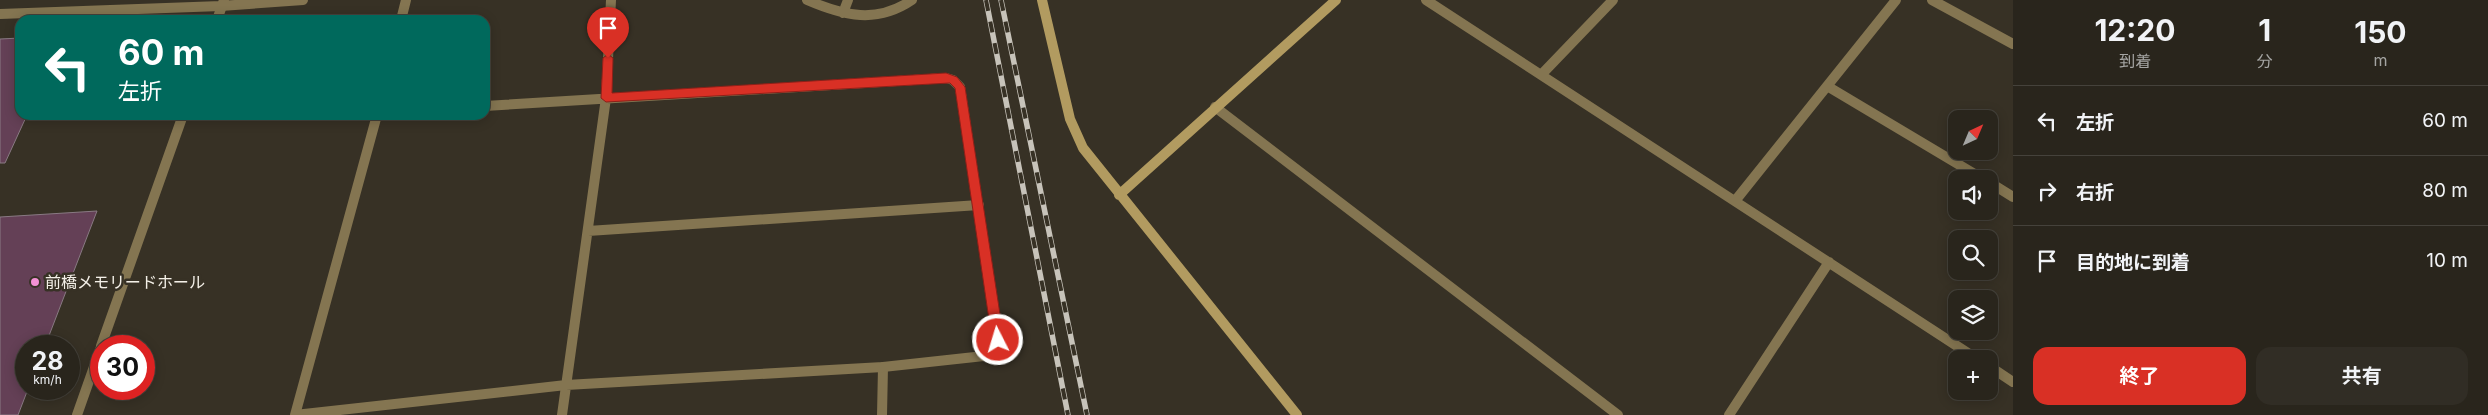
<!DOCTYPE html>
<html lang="ja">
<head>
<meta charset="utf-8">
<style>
  body { margin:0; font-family:Inter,"Noto Sans JP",sans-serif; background:#312d25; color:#f1f3f6; height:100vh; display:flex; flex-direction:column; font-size:19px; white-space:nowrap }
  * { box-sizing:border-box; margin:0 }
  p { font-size:16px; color:#a5a5a3 }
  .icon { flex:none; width:28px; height:28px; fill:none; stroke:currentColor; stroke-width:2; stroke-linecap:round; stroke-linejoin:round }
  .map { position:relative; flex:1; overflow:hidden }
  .drawer { display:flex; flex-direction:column; background:#29251c; width:475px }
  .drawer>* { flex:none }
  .banner { position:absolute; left:15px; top:15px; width:475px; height:105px; border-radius:15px; box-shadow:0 2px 12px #0003,0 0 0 1px #45423b; background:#00695c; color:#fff; overflow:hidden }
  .needle { width:32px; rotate:44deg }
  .tools { position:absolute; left:1948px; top:110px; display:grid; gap:10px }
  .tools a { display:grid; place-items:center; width:50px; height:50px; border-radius:10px; background:#29251c; box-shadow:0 2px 12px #0003,0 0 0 1px #45423b; font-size:25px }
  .speed { position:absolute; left:15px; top:335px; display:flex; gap:10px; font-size:25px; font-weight:700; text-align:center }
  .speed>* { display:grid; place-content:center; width:65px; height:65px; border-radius:50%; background:#29251c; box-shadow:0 2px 12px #0003,0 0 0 1px #45423b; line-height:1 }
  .speed small { font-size:12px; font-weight:400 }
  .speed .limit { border:8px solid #d22; background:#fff; color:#111 }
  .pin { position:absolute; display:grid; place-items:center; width:42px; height:42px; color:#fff; margin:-51px -21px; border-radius:50% 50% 50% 0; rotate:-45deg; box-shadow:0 0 5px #0007 }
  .pin .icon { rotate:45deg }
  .me { position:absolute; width:55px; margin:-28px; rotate:355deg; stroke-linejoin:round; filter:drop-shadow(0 0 4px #0008) }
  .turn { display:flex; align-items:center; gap:18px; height:105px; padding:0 20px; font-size:22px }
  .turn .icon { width:65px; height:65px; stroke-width:2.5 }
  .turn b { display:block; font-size:35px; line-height:42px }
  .eta { display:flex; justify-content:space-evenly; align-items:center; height:85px; text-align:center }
  .eta b { font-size:30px; font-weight:700; line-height:35px }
  .primary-button { display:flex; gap:10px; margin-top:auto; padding:10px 20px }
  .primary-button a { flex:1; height:58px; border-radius:15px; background:#d93025; color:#fff; font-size:20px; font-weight:700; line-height:58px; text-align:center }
  .primary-button a+a { background:#312d25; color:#f1f3f6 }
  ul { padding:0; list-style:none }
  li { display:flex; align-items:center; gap:15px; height:70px; padding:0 20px; border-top:1px solid #45423b }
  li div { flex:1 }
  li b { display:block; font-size:19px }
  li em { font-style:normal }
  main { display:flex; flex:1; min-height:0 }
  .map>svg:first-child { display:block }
  .building { fill:#644056; stroke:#897a83 }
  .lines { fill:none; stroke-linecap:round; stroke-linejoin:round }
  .lane { stroke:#847551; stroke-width:10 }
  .street { stroke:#847551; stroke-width:10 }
  .secondary { stroke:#b29b60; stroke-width:10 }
  .rail-casing { stroke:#c7c3ba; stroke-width:5.5 }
  .rail { stroke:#373125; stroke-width:4; stroke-dasharray:11; stroke-linecap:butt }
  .route { fill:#d93025; stroke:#8d1f18 }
  .poi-dot { fill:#f391d5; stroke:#373125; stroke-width:2 }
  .labels { text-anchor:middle; stroke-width:5; stroke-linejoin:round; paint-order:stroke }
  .poi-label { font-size:16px; fill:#f4f0e8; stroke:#373125; text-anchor:start }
</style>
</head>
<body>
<main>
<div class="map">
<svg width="2013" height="415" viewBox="0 0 2013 415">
  <rect width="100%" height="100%" fill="#373125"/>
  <path class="building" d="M20 38V115H27L5 163H0V39Z
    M97 211 45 346H26V389H28L18 415H0V217Z"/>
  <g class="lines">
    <path class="lane" d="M807 0C844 16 877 24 912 0
      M843 13 848 0
      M217 20 224 0
      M101 346 183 115
      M77 415 101 347
      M882 415 883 367"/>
    <path class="street" d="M1426 0 1977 359
      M1932 0 2013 44
      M0 14 221 6 303 0
      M401 20 406 0
      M1541 75 1613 0
      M1827 86 1983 179
      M1215 107 1618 415
      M1989 182 2013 197
      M1735 201 1896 0
      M588 231 979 205
      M1989 366 2013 382
      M295 415 566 385 883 367 984 356 998 340 960 87 953 80 946 78 485 106
      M295 415 377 115
      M562 415 606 98 611 0
      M1729 415 1829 262"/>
    <path class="secondary" d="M1042 0 1070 119 1083 148 1297 415
      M1119 195 1336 0"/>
    <g class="rail-casing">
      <path id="rail" d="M986 0 1068 415
        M1001 0 1087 415"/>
    </g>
    <use href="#rail" class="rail"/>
  </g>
  <path class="route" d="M608 54 613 58 612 93 946 73 957 77 965 87 1004 340 1002 344H994L992 340 955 88 950 83 606 102 601 98 603 58Z"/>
  <circle class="poi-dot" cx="35" cy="282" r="5"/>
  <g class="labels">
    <g class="poi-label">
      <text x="45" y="288">前橋メモリードホール</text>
    </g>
  </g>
</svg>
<div class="tools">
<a><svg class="needle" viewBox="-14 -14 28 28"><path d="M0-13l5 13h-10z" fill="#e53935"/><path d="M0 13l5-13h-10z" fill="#a5a5a3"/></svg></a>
<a><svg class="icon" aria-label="sound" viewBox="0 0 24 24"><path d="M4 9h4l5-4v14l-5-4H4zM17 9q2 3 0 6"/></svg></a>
<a><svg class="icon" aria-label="search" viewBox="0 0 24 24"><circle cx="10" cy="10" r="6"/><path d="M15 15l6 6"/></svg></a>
<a><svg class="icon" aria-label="layers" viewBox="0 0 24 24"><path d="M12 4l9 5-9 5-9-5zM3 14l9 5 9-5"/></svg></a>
<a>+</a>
</div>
<div class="speed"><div>28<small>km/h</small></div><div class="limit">30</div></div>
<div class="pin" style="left:608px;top:58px;background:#d93025"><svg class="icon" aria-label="arrive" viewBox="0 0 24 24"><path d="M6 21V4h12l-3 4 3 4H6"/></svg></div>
<svg class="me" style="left:998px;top:340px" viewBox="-20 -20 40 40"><circle r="17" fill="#d93025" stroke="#fff" stroke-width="3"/><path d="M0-11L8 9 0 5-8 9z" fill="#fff"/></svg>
<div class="banner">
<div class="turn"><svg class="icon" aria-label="left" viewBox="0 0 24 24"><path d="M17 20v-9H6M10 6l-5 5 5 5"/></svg><div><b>60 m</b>左折</div></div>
</div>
</div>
<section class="drawer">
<div class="eta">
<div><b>12:20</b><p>到着</p></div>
<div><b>1</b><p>分</p></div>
<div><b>150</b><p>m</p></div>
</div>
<ul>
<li><svg class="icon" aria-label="left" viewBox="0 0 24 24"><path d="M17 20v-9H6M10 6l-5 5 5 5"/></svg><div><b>左折</b></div><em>60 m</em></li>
<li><svg class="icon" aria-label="right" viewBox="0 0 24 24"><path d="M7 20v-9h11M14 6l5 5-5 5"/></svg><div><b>右折</b></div><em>80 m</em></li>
<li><svg class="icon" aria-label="arrive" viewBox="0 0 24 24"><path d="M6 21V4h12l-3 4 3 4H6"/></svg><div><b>目的地に到着</b></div><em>10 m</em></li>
</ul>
<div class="primary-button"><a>終了</a><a>共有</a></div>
</section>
</main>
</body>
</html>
